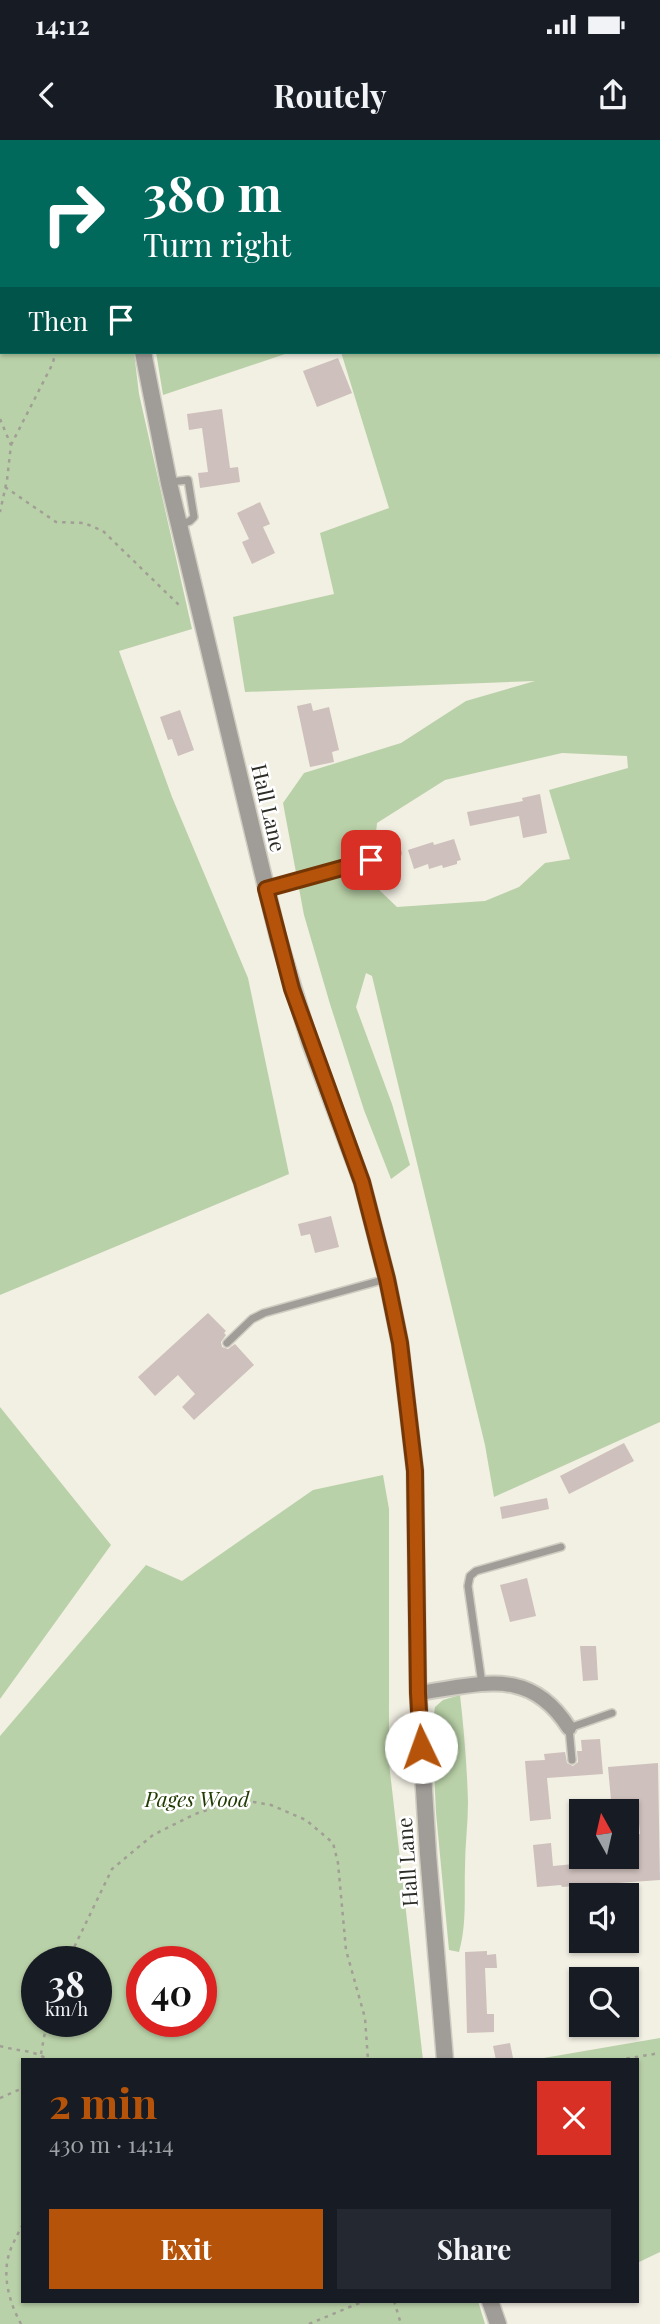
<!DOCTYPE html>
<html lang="en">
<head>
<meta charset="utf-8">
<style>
  body { margin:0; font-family:"Playfair Display",serif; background:#242831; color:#f1f3f6; height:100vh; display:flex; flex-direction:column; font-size:26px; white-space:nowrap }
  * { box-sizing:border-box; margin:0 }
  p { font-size:23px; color:#9ea1a6 }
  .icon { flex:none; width:38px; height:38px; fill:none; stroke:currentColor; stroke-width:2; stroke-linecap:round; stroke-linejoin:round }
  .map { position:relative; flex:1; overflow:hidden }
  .side { position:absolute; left:21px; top:1918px; width:618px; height:245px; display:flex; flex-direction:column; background:#171b24; border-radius:0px; box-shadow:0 2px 5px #0004 }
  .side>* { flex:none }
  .banner { position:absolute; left:0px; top:0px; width:662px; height:214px; box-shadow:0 2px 5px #0004; background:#00695c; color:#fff; overflow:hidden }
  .needle { width:46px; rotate:352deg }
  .controls { position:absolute; left:569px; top:1659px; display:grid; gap:14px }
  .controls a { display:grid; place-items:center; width:70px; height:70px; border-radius:0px; background:#171b24; box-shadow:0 2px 5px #0004; font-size:35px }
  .speed { position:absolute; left:21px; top:1806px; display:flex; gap:14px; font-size:35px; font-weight:700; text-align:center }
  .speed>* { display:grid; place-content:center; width:91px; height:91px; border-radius:50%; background:#171b24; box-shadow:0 2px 5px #0004; line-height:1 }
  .speed small { font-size:18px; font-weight:400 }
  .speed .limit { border:10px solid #d22; background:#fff; color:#111 }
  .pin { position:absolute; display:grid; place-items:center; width:60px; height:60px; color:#fff; margin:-30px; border-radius:14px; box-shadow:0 4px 10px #0006 }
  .me { position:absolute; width:77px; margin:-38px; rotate:357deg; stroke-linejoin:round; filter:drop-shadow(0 0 5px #0008) }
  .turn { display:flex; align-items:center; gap:24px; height:147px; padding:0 28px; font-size:32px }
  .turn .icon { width:91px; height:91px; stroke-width:2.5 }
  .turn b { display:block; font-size:49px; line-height:60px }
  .then { display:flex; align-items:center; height:66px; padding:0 28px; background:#0003; gap:14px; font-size:26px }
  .round { display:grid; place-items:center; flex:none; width:74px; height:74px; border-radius:0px; background:#242831 }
  .head { display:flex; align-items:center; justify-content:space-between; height:119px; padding:0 28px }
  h1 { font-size:42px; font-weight:700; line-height:52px; color:#b45309 }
  .primary-button { display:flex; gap:14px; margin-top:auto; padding:14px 28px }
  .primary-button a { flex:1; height:80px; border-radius:0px; background:#b45309; color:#fff; font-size:28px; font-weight:700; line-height:80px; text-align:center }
  .primary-button a+a { background:#242831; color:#f1f3f6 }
  .status { display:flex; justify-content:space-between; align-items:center; height:49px; padding:0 35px; background:#171b24; direction:ltr }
  .status svg { height:19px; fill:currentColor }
  header { display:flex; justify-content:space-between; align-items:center; height:91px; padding:0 28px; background:#171b24; font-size:32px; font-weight:700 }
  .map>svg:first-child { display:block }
  .green { fill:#b9d1a8; fill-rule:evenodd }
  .building { fill:#cec0bc }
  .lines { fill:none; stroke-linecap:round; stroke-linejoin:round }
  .service-casing { stroke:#cfccc1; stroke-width:10 }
  .minor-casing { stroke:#cfccc1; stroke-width:18 }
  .tertiary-casing { stroke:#cfccc1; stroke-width:19 }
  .path { stroke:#a09e95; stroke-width:2.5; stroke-dasharray:3.5 5; stroke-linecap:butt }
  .service { stroke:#a09c98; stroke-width:7 }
  .minor { stroke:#a09c98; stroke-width:14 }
  .tertiary { stroke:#a09c98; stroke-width:16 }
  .route-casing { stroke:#753606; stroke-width:18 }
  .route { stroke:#b45309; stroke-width:12 }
  .labels { text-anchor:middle; stroke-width:5; stroke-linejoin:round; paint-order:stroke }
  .street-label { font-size:21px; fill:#2d2d28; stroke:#fff }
  .park-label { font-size:21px; font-style:italic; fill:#213b03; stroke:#fff }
</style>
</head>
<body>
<div class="status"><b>14:12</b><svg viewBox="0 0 49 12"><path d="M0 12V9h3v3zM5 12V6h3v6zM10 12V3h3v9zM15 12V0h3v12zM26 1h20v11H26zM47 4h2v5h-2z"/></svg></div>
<header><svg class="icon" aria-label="back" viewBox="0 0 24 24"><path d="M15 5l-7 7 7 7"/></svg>Routely<svg class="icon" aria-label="share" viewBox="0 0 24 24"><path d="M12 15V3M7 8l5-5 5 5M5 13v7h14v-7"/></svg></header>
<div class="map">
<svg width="660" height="2184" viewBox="0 0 660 2184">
  <rect width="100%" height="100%" fill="#f2efe3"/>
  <path class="green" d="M0 0H130V2H2V212H134L139 254 192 489 119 511 172 657 248 838 289 1034 0 1155Z
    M660 157V1282L494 1357 485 1305 372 836 366 833 356 867 392 964 410 1025 391 1039 364 970 330 864 304 775 283 663 304 633 401 603 466 561 535 541 245 552 233 477 334 454 320 393 389 368 341 212H660ZM562 613 627 616 628 628 549 650 570 719 545 723 519 747 485 761 397 767 371 742 377 683 445 640Z
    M156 212H291L163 255Z
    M0 1267 111 1405 0 1559Z
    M383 1335 389 1369V1623L423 1920H23V2161H478L485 2184H0V1596L146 1425 182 1441 313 1350ZM37 1822H96V1881H37ZM142 1822H201V1881H142Z
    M460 1555C464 1591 467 1626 468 1662 468 1684 465 1705 465 1727 464 1756 467 1783 459 1812L449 1810 436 1673 432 1588 435 1567 443 1560Z
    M660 1898V2112L637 2123V1920H532Z"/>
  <path class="building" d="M338 218 352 253 317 267 303 231Z
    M222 269 230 328 238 327 240 342 200 348 198 333 208 332 202 288 189 290 187 274Z
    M260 362 270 384 263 387 275 413 252 424 242 402 249 399 237 373Z
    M311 563 313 571 329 567 339 610 332 612 334 622 310 627 297 566Z
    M180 570 194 610 178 616 172 599 168 600 160 577Z
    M540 654 547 693 523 698 519 676 470 686 467 672 523 661 522 658Z
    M454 699 461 720 457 721V724L443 728 442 725 429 729 428 724 414 729 408 710 433 702 434 705Z
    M331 1076 339 1107 315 1113 310 1094 301 1096 298 1084Z
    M208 1173 226 1191 224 1193 226 1195 221 1202 222 1207 228 1209 235 1204 254 1225 194 1280 182 1267 195 1254 178 1235 155 1256 138 1237Z
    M624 1303 634 1321 569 1354 560 1336Z
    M547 1358 549 1369 502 1379 500 1367Z
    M527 1438 536 1476 510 1482 500 1445Z
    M580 1506H596L598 1540 583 1541Z
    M600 1599 603 1634 547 1638 551 1679 530 1681 525 1621 545 1620 544 1614 565 1612 567 1623 573 1626 578 1622 577 1611H582L581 1600Z
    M658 1623 660 1740 562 1747 561 1745 537 1747 533 1705 551 1703 553 1726 616 1720V1717H626V1696L640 1694 638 1673 612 1671 608 1627Z
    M487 1811V1815L496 1814 497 1828H485L487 1874H494V1892L467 1893 465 1812Z
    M510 1903 513 1918 496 1920 493 1906Z"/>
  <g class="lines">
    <g class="service-casing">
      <path id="service" d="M660 78V77
        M170 342 188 340 194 377 190 381 180 385
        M266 749 397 713
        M227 1203 252 1179 264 1173 386 1139
        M482 1544 468 1446 470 1436 476 1431 561 1407
        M572 1620 569 1588 612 1573"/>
    </g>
    <g class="minor-casing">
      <path id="minor" d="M418 1553C481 1545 529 1525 569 1588"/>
    </g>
    <g class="tertiary-casing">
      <path id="tertiary" d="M139 2V0
        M143 212 169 343 278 797 310 903 362 1042 387 1139 400 1203 415 1331 418 1553 428 1714 445 1920
        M490 2161 498 2184"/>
    </g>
    <path class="path" d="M0 178 2 179
      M0 279 11 305 7 340 0 372
      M11 305 53 223 55 212
      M5 347 56 382 84 383 103 391 182 468
      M67 1822 112 1729 153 1695 195 1674 232 1662 248 1661 271 1665 306 1680 333 1703 338 1723 346 1810 365 1878 368 1920
      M0 1906C15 1911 36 1910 48 1920
      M41 1914 47 1881
      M618 1920 660 1913
      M0 1958 23 1948
      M394 2161 401 2184
      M21 2184C10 2164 2 2137 9 2114 12 2104 18 2094 23 2084
      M309 2184 364 2161"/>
    <use href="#service" class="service"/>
    <use href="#minor" class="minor"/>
    <use href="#tertiary" class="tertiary"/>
  </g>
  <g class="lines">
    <g class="route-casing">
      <path id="route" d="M371 720 266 749 292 849 362 1042 387 1139 400 1203 415 1331 418 1553 421 1607"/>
    </g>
    <use href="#route" class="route"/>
  </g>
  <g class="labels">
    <g class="street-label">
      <text transform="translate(268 668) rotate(77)" y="7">Hall Lane</text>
      <text transform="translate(408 1722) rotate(-94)" y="7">Hall Lane</text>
    </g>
    <g class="park-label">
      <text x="197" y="1667">Pages Wood</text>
    </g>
  </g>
</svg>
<div class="controls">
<a><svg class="needle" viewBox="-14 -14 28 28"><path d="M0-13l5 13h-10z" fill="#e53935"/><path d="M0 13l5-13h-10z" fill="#9ea1a6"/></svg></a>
<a><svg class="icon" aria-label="sound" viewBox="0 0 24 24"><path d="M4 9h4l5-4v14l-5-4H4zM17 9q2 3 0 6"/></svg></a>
<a><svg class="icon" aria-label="search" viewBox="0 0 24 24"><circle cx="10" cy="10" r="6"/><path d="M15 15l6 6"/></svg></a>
</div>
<div class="speed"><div>38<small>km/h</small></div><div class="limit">40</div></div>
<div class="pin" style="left:371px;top:720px;background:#d93025"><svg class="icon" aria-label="arrive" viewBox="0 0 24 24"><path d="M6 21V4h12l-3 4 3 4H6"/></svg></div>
<svg class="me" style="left:421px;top:1607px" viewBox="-20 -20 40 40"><circle r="19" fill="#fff"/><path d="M0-13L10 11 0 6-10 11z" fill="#b45309"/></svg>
<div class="banner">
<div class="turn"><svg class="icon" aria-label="right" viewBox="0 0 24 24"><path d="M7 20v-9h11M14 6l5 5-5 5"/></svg><div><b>380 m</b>Turn right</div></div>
<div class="then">Then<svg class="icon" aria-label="arrive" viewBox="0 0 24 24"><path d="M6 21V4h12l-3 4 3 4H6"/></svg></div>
</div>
<section class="side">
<div class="head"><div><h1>2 min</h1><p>430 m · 14:14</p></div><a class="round" style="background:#d93025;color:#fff"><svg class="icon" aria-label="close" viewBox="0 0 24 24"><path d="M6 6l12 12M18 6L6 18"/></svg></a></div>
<div class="primary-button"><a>Exit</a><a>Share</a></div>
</section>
</div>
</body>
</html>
